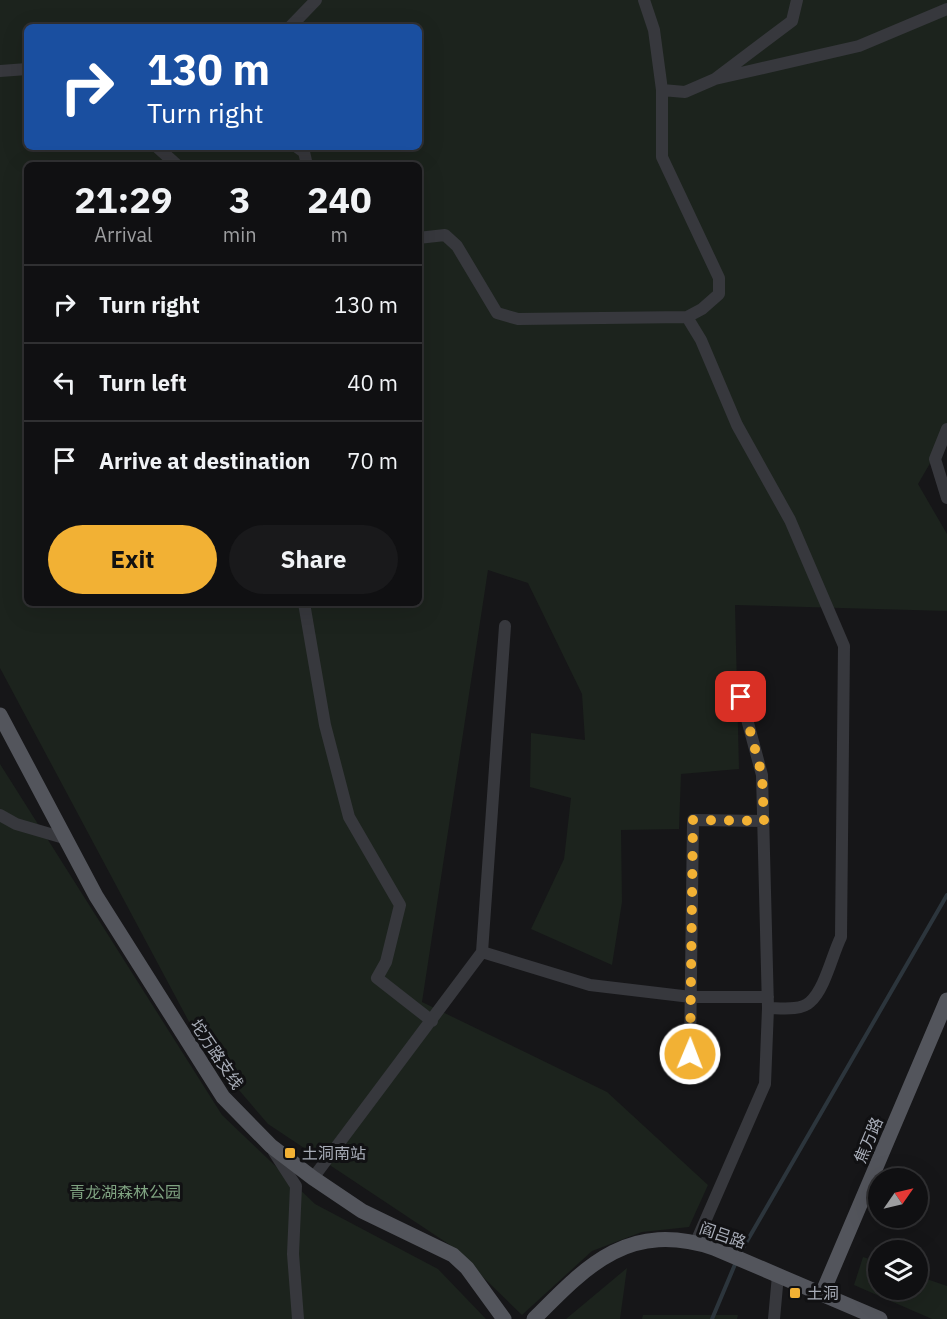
<!DOCTYPE html>
<html lang="en">
<head>
<meta charset="utf-8">
<style>
  body { margin:0; font-family:"IBM Plex Sans","Noto Sans SC",sans-serif; background:#19191b; color:#f1f3f6; height:100vh; display:flex; flex-direction:column; font-size:22px; white-space:nowrap }
  * { box-sizing:border-box; margin:0 }
  p { font-size:20px; color:#9c9d9f }
  .icon { flex:none; width:33px; height:33px; fill:none; stroke:currentColor; stroke-width:2; stroke-linecap:round; stroke-linejoin:round }
  .map { position:relative; flex:1; overflow:hidden }
  .drawer { position:absolute; left:24px; top:162px; width:398px; height:444px; display:flex; flex-direction:column; background:#101012; border-radius:9px; box-shadow:0 6px 24px #0002,0 0 0 2px #303032 }
  .drawer>* { flex:none }
  .hud { position:absolute; left:24px; top:24px; width:398px; height:126px; border-radius:9px; box-shadow:0 6px 24px #0002,0 0 0 2px #303032; background:#1a4fa0; color:#fff; overflow:hidden }
  .needle { width:39px; rotate:56deg }
  .fabs { position:absolute; left:868px; top:1168px; display:grid; gap:12px }
  .fabs a { display:grid; place-items:center; width:60px; height:60px; border-radius:50%; background:#101012; box-shadow:0 6px 24px #0002,0 0 0 2px #303032; font-size:30px }
  .pin { position:absolute; display:grid; place-items:center; width:51px; height:51px; color:#fff; margin:-26px; border-radius:12px; box-shadow:0 3px 9px #0006 }
  .me { position:absolute; width:66px; margin:-33px; rotate:1deg; stroke-linejoin:round; filter:drop-shadow(0 0 4px #0008) }
  .turn { display:flex; align-items:center; gap:21px; height:126px; padding:0 24px; font-size:27px }
  .turn .icon { width:78px; height:78px; stroke-width:2.5 }
  .turn b { display:block; font-size:42px; line-height:51px }
  .eta { display:flex; justify-content:space-evenly; align-items:center; height:102px; text-align:center }
  .eta b { font-size:36px; font-weight:700; line-height:42px }
  .primary-button { display:flex; gap:12px; margin-top:auto; padding:12px 24px }
  .primary-button a { flex:1; height:69px; border-radius:36px; background:#f2b134; color:#111; font-size:24px; font-weight:700; line-height:69px; text-align:center }
  .primary-button a+a { background:#19191b; color:#f1f3f6 }
  ul { padding:0; list-style:none }
  li { display:flex; align-items:center; gap:18px; height:78px; padding:0 24px; border-top:2px solid #303032 }
  li div { flex:1 }
  li b { display:block; font-size:22px }
  li em { font-style:normal }
  .map>svg:first-child { display:block }
  .green { fill:#1c231d; fill-rule:evenodd }
  .lines { fill:none; stroke-linecap:round; stroke-linejoin:round }
  .stream { stroke:#2c353c; stroke-width:4 }
  .minor { stroke:#37383d; stroke-width:12 }
  .major { stroke:#53555c; stroke-width:15 }
  .route { stroke:#f2b134; stroke-width:10; stroke-dasharray:0 18 }
  .poi-dot { fill:#f2b134; stroke:#111113; stroke-width:2 }
  .labels { text-anchor:middle; stroke-width:6; stroke-linejoin:round; paint-order:stroke }
  .street-label { font-size:16px; fill:#a8adb8; stroke:#111113 }
  .poi-label { font-size:16px; fill:#a8adb8; stroke:#111113; text-anchor:start }
  .park-label { font-size:16px; fill:#7fa381; stroke:#111113 }
</style>
</head>
<body>
<div class="map">
<svg width="947" height="1319" viewBox="0 0 947 1319">
  <rect width="100%" height="100%" fill="#161618"/>
  <path class="green" d="M0 0H947V434L918 484 947 534V611L735 605 739 769 681 774 679 829 621 830 622 902 612 965 531 929 564 859 571 798 530 787 531 733 585 740 582 694 528 583 488 570 422 1002 607 1092 708 1185 689 1227 642 1232 592 1251 522 1315 450 1245 268 1124 203 1048 0 668ZM27 27H418V147H27ZM27 165H418V603H27Z
    M0 764 222 1115 315 1204 438 1269 486 1319H0Z
    M863 1257 879 1262V1290H918V1276L947 1286V1319H932L854 1285Z
    M627 1268 620 1319H566Z
    M643 1315H738L737 1319H642Z"/>
  <g class="lines">
    <path class="stream" d="M739 1255 947 895
      M712 1319 736 1262"/>
    <path class="minor" d="M290 27 316 0
      M0 71 27 69
      M715 79 859 46 947 9
      M662 90 685 92 715 79 792 21 797 0
      M157 147 177 165
      M297 147 304 152 307 165
      M418 238 445 235 457 246 497 313 518 319 687 317 702 309 719 294V278L662 157V90L654 30 644 0
      M687 317 701 340 737 425 790 520 844 646 841 937C832 955 825 989 810 1002 801 1011 780 1008 768 1008
      M947 429 935 459 947 498
      M304 603 325 725 349 817 400 905 386 962 377 978 432 1021
      M0 815 16 824 64 838
      M482 952 590 985 691 997H768
      M690 1054 693 820 764 821
      M274 1152 296 1186 293 1254 298 1319
      M313 1178 482 952 505 626
      M696 1242 765 1084 768 1008 762 775 741 697
      M774 1319 778 1275"/>
    <path class="major" d="M0 715 96 896 223 1097 271 1146 313 1178 362 1211 453 1255 467 1268 504 1319
      M822 1294 947 1000
      M534 1319C589 1263 630 1221 714 1248L880 1319"/>
  </g>
  <g class="lines">
    <path class="route" d="M690 1054 693 820 764 821 762 775 741 697"/>
  </g>
  <g class="poi-dot">
    <rect x="284" y="1147" width="12" height="12" rx="3"/>
    <rect x="789" y="1287" width="12" height="12" rx="3"/>
  </g>
  <g class="labels">
    <g class="street-label">
      <text transform="translate(217 1054) rotate(56)" y="6">坨万路支线</text>
      <text transform="translate(868 1140) rotate(-67)" y="6">焦万路</text>
      <text transform="translate(723 1235) rotate(19)" y="6">阎吕路</text>
    </g>
    <g class="poi-label">
      <text x="302" y="1159">土洞南站</text>
      <text x="807" y="1299">土洞</text>
    </g>
    <g class="park-label">
      <text x="125" y="1198">青龙湖森林公园</text>
    </g>
  </g>
</svg>
<div class="fabs">
<a><svg class="needle" viewBox="-14 -14 28 28"><path d="M0-13l5 13h-10z" fill="#e53935"/><path d="M0 13l5-13h-10z" fill="#9c9d9f"/></svg></a>
<a><svg class="icon" aria-label="layers" viewBox="0 0 24 24"><path d="M12 4l9 5-9 5-9-5zM3 14l9 5 9-5"/></svg></a>
</div>
<div class="pin" style="left:741px;top:697px;background:#d93025"><svg class="icon" aria-label="arrive" viewBox="0 0 24 24"><path d="M6 21V4h12l-3 4 3 4H6"/></svg></div>
<svg class="me" style="left:690px;top:1054px" viewBox="-20 -20 40 40"><circle r="17" fill="#f2b134" stroke="#fff" stroke-width="3"/><path d="M0-11L8 9 0 5-8 9z" fill="#fff"/></svg>
<div class="hud">
<div class="turn"><svg class="icon" aria-label="right" viewBox="0 0 24 24"><path d="M7 20v-9h11M14 6l5 5-5 5"/></svg><div><b>130 m</b>Turn right</div></div>
</div>
<section class="drawer">
<div class="eta">
<div><b>21:29</b><p>Arrival</p></div>
<div><b>3</b><p>min</p></div>
<div><b>240</b><p>m</p></div>
</div>
<ul>
<li><svg class="icon" aria-label="right" viewBox="0 0 24 24"><path d="M7 20v-9h11M14 6l5 5-5 5"/></svg><div><b>Turn right</b></div><em>130 m</em></li>
<li><svg class="icon" aria-label="left" viewBox="0 0 24 24"><path d="M17 20v-9H6M10 6l-5 5 5 5"/></svg><div><b>Turn left</b></div><em>40 m</em></li>
<li><svg class="icon" aria-label="arrive" viewBox="0 0 24 24"><path d="M6 21V4h12l-3 4 3 4H6"/></svg><div><b>Arrive at destination</b></div><em>70 m</em></li>
</ul>
<div class="primary-button"><a>Exit</a><a>Share</a></div>
</section>
</div>
</body>
</html>
